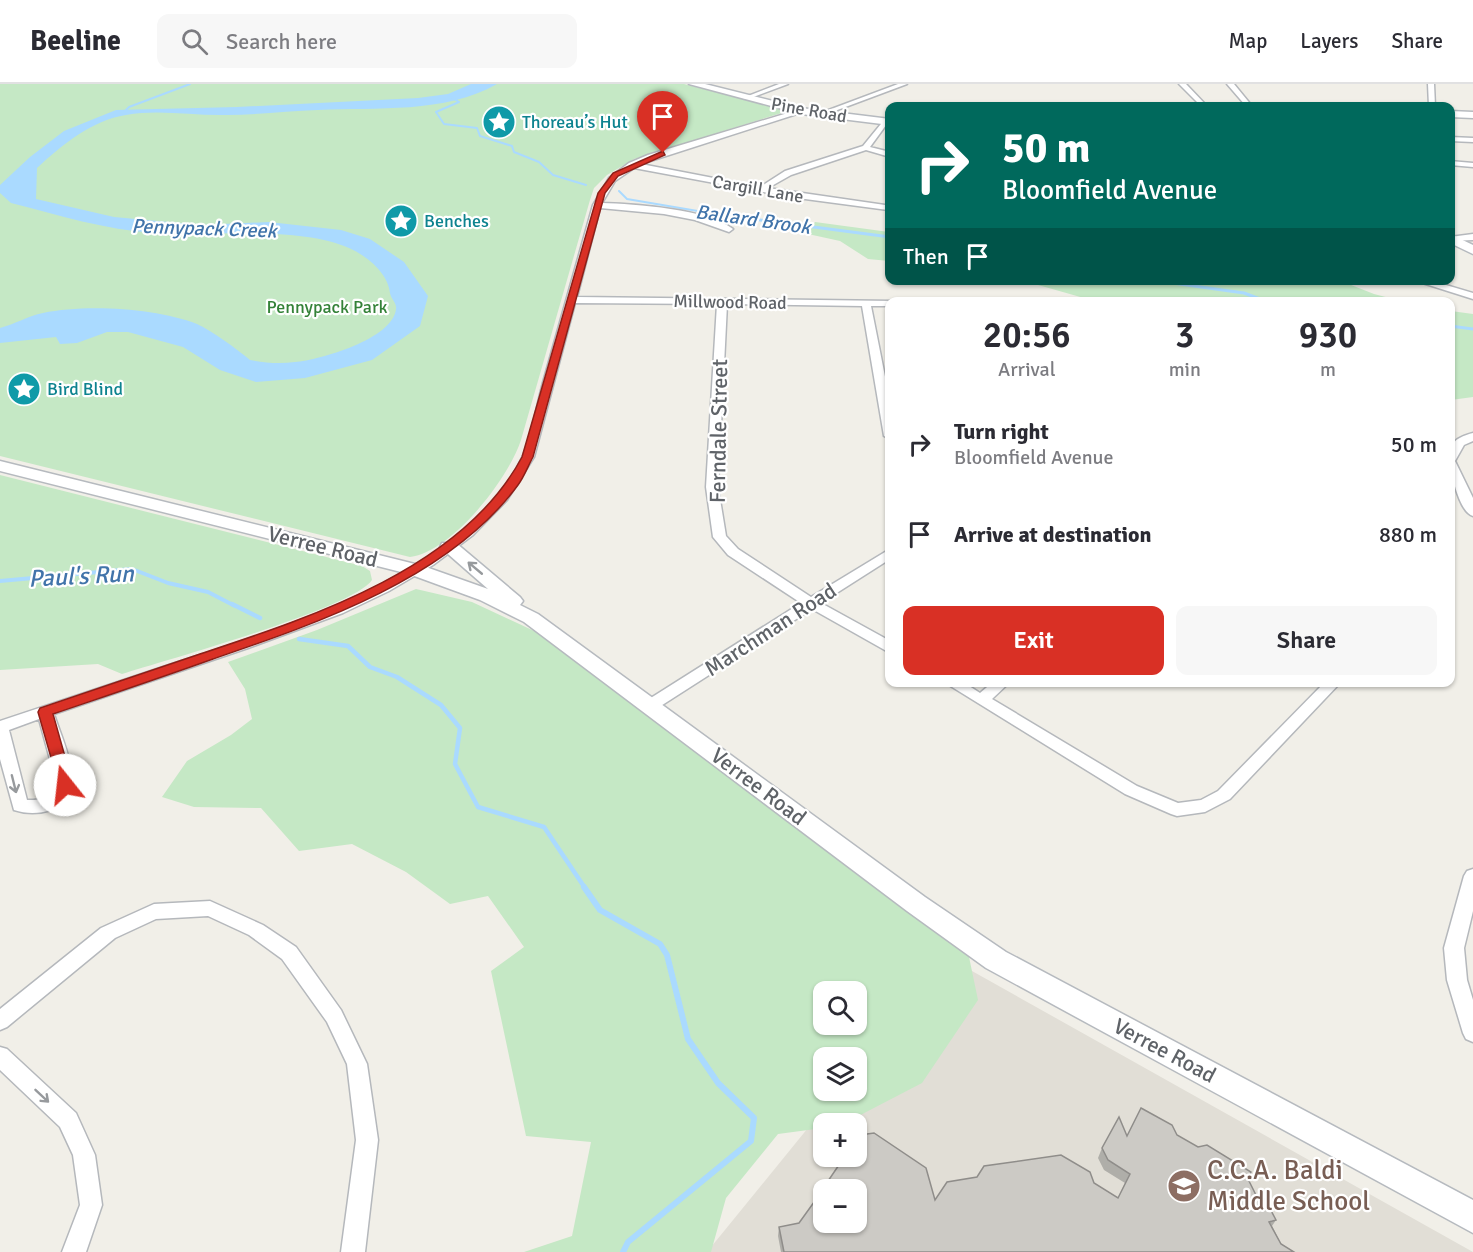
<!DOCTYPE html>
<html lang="en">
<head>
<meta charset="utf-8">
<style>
  body { margin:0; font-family:Signika,sans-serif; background:#f7f7f7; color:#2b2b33; height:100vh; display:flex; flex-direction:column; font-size:22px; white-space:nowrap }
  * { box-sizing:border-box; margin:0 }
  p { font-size:20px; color:#7c7c81 }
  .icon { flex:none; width:33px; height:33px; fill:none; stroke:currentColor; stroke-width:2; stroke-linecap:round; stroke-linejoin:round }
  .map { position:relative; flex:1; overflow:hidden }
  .side { position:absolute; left:885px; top:213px; width:570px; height:390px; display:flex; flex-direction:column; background:#fff; border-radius:12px; box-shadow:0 2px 4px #0004 }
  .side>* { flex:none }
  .guide { position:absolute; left:885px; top:18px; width:570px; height:183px; border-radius:12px; box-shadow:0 2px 4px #0004; background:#00695c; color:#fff; overflow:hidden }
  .buttons { position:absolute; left:813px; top:897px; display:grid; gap:12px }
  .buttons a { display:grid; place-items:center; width:54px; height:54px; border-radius:12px; background:#fff; box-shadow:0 2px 4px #0004; font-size:30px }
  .pin { position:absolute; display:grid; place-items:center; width:51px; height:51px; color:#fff; margin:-62px -26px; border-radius:50% 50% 50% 0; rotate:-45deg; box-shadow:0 0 6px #0007 }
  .pin .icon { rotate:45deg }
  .me { position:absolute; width:66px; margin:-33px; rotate:344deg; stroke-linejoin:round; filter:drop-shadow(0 0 4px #0008) }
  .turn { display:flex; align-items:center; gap:21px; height:126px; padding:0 18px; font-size:27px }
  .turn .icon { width:78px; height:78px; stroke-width:2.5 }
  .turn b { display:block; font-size:42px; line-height:51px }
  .then { display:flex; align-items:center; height:57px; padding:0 18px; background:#0003; gap:12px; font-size:22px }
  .eta { display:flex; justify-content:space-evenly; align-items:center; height:102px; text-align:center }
  .eta b { font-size:36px; font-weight:600; line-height:42px }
  .primary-button { display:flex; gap:12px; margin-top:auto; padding:12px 18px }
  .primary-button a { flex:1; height:69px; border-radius:12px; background:#d93025; color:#fff; font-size:24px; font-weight:600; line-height:69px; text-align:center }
  .primary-button a+a { background:#f7f7f7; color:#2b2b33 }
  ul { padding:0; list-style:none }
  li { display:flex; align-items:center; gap:18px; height:90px; padding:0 18px }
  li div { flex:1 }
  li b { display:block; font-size:22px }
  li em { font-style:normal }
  header { display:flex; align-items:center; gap:36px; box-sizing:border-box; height:84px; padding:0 30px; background:#fff; border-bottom:2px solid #e1e1e2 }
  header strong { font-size:28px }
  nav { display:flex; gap:33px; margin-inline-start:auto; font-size:21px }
  .search { width:420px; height:54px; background:#f7f7f7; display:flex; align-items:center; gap:15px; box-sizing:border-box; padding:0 21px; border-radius:12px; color:#7c7c81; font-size:22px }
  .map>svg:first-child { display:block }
  .education { fill:#e1ded6; fill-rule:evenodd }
  .green { fill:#c5e8c5; fill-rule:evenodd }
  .water { fill:#aadaff }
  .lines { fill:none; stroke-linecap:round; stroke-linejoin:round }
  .stream-far4 { stroke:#aadaff; stroke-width:2 }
  .stream-far3 { stroke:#aadaff; stroke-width:3 }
  .stream-far2 { stroke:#aadaff; stroke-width:4 }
  .stream-far1 { stroke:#aadaff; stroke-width:4.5 }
  .stream { stroke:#aadaff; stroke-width:6 }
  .street-casing { stroke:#b5b8bc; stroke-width:3 }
  .secondary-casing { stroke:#b6babf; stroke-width:3 }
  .street { fill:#fff; fill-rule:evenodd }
  .secondary { fill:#fff; fill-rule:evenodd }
  .wall { fill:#afaea9 }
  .building { fill:#cccac5; stroke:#8f8d8a; stroke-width:1.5 }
  .oneway { stroke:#979a9d }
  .route { fill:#d93025; stroke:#8d1f18; stroke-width:1.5 }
  .labels { text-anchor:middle; stroke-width:4.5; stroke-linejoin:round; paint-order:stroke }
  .far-street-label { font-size:18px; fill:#5f6368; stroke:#fff }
  .far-culture-label { font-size:18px; fill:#0d838f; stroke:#fff; text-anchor:start }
  .far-park-label { font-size:18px; fill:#348238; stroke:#fff }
  .far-water-label { font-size:20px; font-style:italic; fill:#4174aa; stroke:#fff }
  .street-label { font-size:22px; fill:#5f6368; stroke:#fff }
  .water-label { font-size:24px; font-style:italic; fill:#4174aa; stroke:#fff }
  .near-education-label { font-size:27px; fill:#785e54; stroke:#fff; text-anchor:start }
</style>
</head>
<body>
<header>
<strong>Beeline</strong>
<div class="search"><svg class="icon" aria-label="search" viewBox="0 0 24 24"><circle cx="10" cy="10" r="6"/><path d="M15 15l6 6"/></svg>Search here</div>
<nav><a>Map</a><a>Layers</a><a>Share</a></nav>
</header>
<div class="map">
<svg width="1473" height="1168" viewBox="0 0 1473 1168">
  <rect width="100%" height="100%" fill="#f1efe8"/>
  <path class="education" d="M947 873 1473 1168H707L838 1007 856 1006ZM824 1040H856V1072H824ZM824 1106H856V1138H824Z"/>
  <path class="green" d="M0 0H684L788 27 634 75 607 91 594 104 590 116 521 356C509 394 452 468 410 473L0 372Z
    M815 138 889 148V177L868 175 840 157 808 150Z
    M1024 197H1341L1374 210 1401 217 1098 218Z
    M1451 227 1473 230V313L1451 316Z
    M0 391 362 482 370 487 372 496C354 524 163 577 122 590L98 580 0 586Z
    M416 505 472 518 545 552 968 868 978 916 922 999 845 1039 824 1040 823 1044 778 1050 726 1114 711 1168H524L572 1152 591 1058 526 1052 491 887 524 863 488 812 450 820 406 788 352 760 299 767 261 724 194 723 162 713 187 677 231 651 252 635 245 605 228 578 317 546ZM824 908H856V940H824ZM824 974H856V1006H824Z"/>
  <path class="water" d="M471 0H497C445 30 376 23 318 26 288 27 257 31 227 31 194 32 159 25 126 31 92 36 62 61 37 84L36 115 114 133 201 141 269 138 341 146 370 155 404 178 428 212 420 242 372 276 305 294 256 298 220 286 183 263 128 248H107L77 259 60 260 56 253 0 259V244C15 240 28 232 43 229 86 220 156 224 197 240 212 247 237 265 250 276 265 279 280 280 295 278 320 276 393 255 396 225 397 219 391 215 390 209 388 189 367 172 349 164 298 141 210 153 154 149 106 146 58 131 11 119L0 109V101L30 73 64 47 116 26 237 23 418 14 448 10Z"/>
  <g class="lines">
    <path class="stream-far4" d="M451 13 459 18 436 28 444 40 477 44 480 52 512 62 514 68 539 78 553 91 586 101
      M124 28 129 23 190 0
      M619 107 627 115 733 133"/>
    <path class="stream-far3" d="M721 131 890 153
      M1151 196 1244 209 1268 218
      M1450 242 1473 245"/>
    <path class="stream-far2" d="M0 497 132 485 168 499 208 508 235 522"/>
    <path class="stream-far1" d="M232 520 260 534
      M299 555 348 562 370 583 397 593 441 621 460 644 455 680 478 723 544 743 585 804"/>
    <path class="stream" d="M584 803 600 826 660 860 667 871 688 955 718 999 754 1034 751 1057 628 1158 623 1168"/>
    <g class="street-casing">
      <path id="street" d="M779 0H788L748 15 743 14Z
        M898 0H907L824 31 818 30Z
        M1179 0H1186L1207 22H1201Z
        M1227 0H1234L1252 22H1246Z
        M1428 0H1434L1435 22H1429Z
        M801 25 803 28 641 80 760 103 785 87 863 62 885 35 889 37 870 63 890 68V73L866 66 791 91 768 104 885 121 889 124 888 126 790 113 634 84 615 97 602 119C635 120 708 125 733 145L729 148 695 136 664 130 600 124 577 213 893 217 890 218V222H871L890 318V355L884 352 862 222 727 220 718 403 726 452 738 465 811 513 890 465V475L821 519 890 557V569L812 525 656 625H646L643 621 646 617 801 519 728 471 713 453 706 403 717 220 575 219 534 373 507 416 473 451 433 481 389 507 343 529 248 564 54 630C62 657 92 713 51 726 39 730 26 730 14 726L0 675V637C57 618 114 599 172 580 286 543 466 490 522 374 532 352 537 319 544 295 560 237 577 179 593 121L609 94 629 79 648 71ZM39 635 57 701C53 716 40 716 27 716L9 646Z
        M1450 53 1473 54V58L1450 57Z
        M1450 77 1473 79V83L1450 81Z
        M1473 150V156L1450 157V153Z
        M1413 196H1429L1473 209V215Z
        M1473 349V357L1464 361 1455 377 1473 414V432C1458 428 1447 378 1451 364 1453 355 1465 351 1473 349Z
        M944 598H963L980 609 993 598H1010L992 615 1137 702 1178 719 1201 716 1218 707 1325 598H1341L1230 715 1205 728 1177 732 1171 730 1125 710Z
        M1473 785V827L1464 864 1467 896 1473 916V958L1466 955 1463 949 1447 896 1444 864 1464 792 1467 787Z
        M210 817 263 841 296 863 341 926 367 980 378 1056 365 1168H341L356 1056 347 980 327 938 282 875 249 851 208 832 156 835 115 854 7 943 0 946V925L101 844 154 820Z
        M0 963 7 965 76 1029 95 1071 102 1121 86 1168H62L80 1121 73 1071 60 1043 0 986Z"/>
    </g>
    <g class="secondary-casing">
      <path id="secondary" d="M689 0H705L801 24 890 35V41L801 30Z
        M1450 27 1473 28V34L1450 33Z
        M1450 150 1473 161V170L1450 159Z
        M0 377 423 482 488 505 440 463 442 459H456L520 513 523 517 520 521 538 530 925 813 1006 868 1473 1116V1149L986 884 907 827 524 538 480 516 409 490 0 387Z"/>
    </g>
    <use href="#street" class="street"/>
    <use href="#secondary" class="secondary"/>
  </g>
  <path class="wall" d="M1177 1051 1248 1095 1259 1117 1276 1136 1272 1142 1281 1160 1294 1168H781L778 1152 779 1143 799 1139 824 1113 856 1106H825L826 1100 935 1116 1094 1099 1118 1114 1125 1099 1104 1086 1098 1074 1102 1064 1127 1052Z"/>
  <path class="building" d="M1141 1024 1172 1041 1177 1051 1198 1063 1207 1061 1251 1088 1248 1095 1259 1117 1265 1115 1276 1136 1269 1138 1281 1160 1294 1168H784L779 1143 799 1139 817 1114 824 1113V1138H856V1106H827L826 1100 845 1072H856V1056L860 1051 874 1049 926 1084 935 1116 947 1098 977 1093 984 1082 1061 1071 1090 1088 1094 1099 1118 1114 1130 1090 1108 1076 1102 1064 1119 1033 1127 1052Z"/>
  <defs><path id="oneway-shaft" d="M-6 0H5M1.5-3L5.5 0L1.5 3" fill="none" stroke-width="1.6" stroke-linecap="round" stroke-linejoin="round" transform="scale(1.5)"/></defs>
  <g class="oneway">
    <use href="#oneway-shaft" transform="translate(475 484) rotate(-140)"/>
    <use href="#oneway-shaft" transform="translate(14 700) rotate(76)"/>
    <use href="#oneway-shaft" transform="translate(42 1012) rotate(43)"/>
  </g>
  <path class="route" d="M663 67 665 71 618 92 605 109 533 373C528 382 524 393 518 401 450 494 318 539 213 575 160 594 106 612 53 630L73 701 71 705H60L38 628 40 624C93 606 147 588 200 570 312 533 463 484 522 373L598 109 613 89Z"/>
  <defs>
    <g id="sight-disc" transform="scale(1.725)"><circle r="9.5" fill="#0f9aa8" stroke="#fff"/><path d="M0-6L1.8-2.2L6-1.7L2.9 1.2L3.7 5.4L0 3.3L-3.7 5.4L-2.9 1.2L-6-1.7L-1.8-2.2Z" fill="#fff"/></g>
    <g id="school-disc" transform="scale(1.725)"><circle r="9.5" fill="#8d6e63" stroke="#fff"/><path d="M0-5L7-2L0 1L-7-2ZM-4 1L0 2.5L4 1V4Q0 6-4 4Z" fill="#fff"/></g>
  </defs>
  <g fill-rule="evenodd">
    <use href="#sight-disc" x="499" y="38"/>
    <use href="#sight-disc" x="401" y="137"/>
    <use href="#sight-disc" x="24" y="305"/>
    <use href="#school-disc" x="1184" y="1102"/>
  </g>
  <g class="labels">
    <g class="far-street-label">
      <text transform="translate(809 26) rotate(10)" y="6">Pine Road</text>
      <text transform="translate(758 105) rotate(10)" y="6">Cargill Lane</text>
      <text transform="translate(730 218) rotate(1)" y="6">Millwood Road</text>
    </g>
    <g class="far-culture-label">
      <text x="522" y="44">Thoreau’s Hut</text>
      <text x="424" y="143">Benches</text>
      <text x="47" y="311">Bird Blind</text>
    </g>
    <g class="far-park-label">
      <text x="327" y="229">Pennypack Park</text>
    </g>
    <g class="far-water-label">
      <text transform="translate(753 135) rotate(8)" y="7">Ballard Brook</text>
      <text transform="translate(204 144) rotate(2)" y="7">Pennypack Creek</text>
    </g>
    <g class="street-label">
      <text transform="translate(718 347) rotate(-89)" y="8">Ferndale Street</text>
      <text transform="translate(323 462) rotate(14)" y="8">Verree Road</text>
      <text transform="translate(770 545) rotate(-33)" y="8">Marchman Road</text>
      <text transform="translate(759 702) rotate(37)" y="8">Verree Road</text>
      <text transform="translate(1165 966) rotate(28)" y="8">Verree Road</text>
    </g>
    <g class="water-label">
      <text transform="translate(81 492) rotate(-3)" y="8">Paul's Run</text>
    </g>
    <g class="near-education-label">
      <text x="1207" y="1095">C.C.A. Baldi<tspan x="1207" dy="31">Middle School</tspan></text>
    </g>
  </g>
</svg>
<div class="buttons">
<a><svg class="icon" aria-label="search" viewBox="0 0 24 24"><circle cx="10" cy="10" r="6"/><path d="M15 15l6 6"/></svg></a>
<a><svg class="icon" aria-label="layers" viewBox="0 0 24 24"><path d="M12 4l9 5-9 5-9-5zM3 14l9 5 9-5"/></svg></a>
<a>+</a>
<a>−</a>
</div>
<div class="pin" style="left:663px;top:69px;background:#d93025"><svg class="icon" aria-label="arrive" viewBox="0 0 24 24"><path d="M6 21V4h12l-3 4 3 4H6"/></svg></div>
<svg class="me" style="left:65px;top:701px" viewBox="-20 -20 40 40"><circle r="19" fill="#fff"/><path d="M0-13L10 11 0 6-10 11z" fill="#d93025"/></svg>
<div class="guide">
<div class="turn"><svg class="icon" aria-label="right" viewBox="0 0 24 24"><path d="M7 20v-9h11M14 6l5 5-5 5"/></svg><div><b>50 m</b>Bloomfield Avenue</div></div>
<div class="then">Then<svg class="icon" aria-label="arrive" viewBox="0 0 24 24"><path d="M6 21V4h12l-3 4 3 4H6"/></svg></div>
</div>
<section class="side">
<div class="eta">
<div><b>20:56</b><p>Arrival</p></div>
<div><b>3</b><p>min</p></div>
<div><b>930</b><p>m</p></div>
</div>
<ul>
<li><svg class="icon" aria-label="right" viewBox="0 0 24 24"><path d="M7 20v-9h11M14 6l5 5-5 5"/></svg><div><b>Turn right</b><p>Bloomfield Avenue</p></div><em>50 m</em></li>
<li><svg class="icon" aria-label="arrive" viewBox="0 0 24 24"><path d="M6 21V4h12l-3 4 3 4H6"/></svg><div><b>Arrive at destination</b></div><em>880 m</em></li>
</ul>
<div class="primary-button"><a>Exit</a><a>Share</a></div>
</section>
</div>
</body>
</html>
